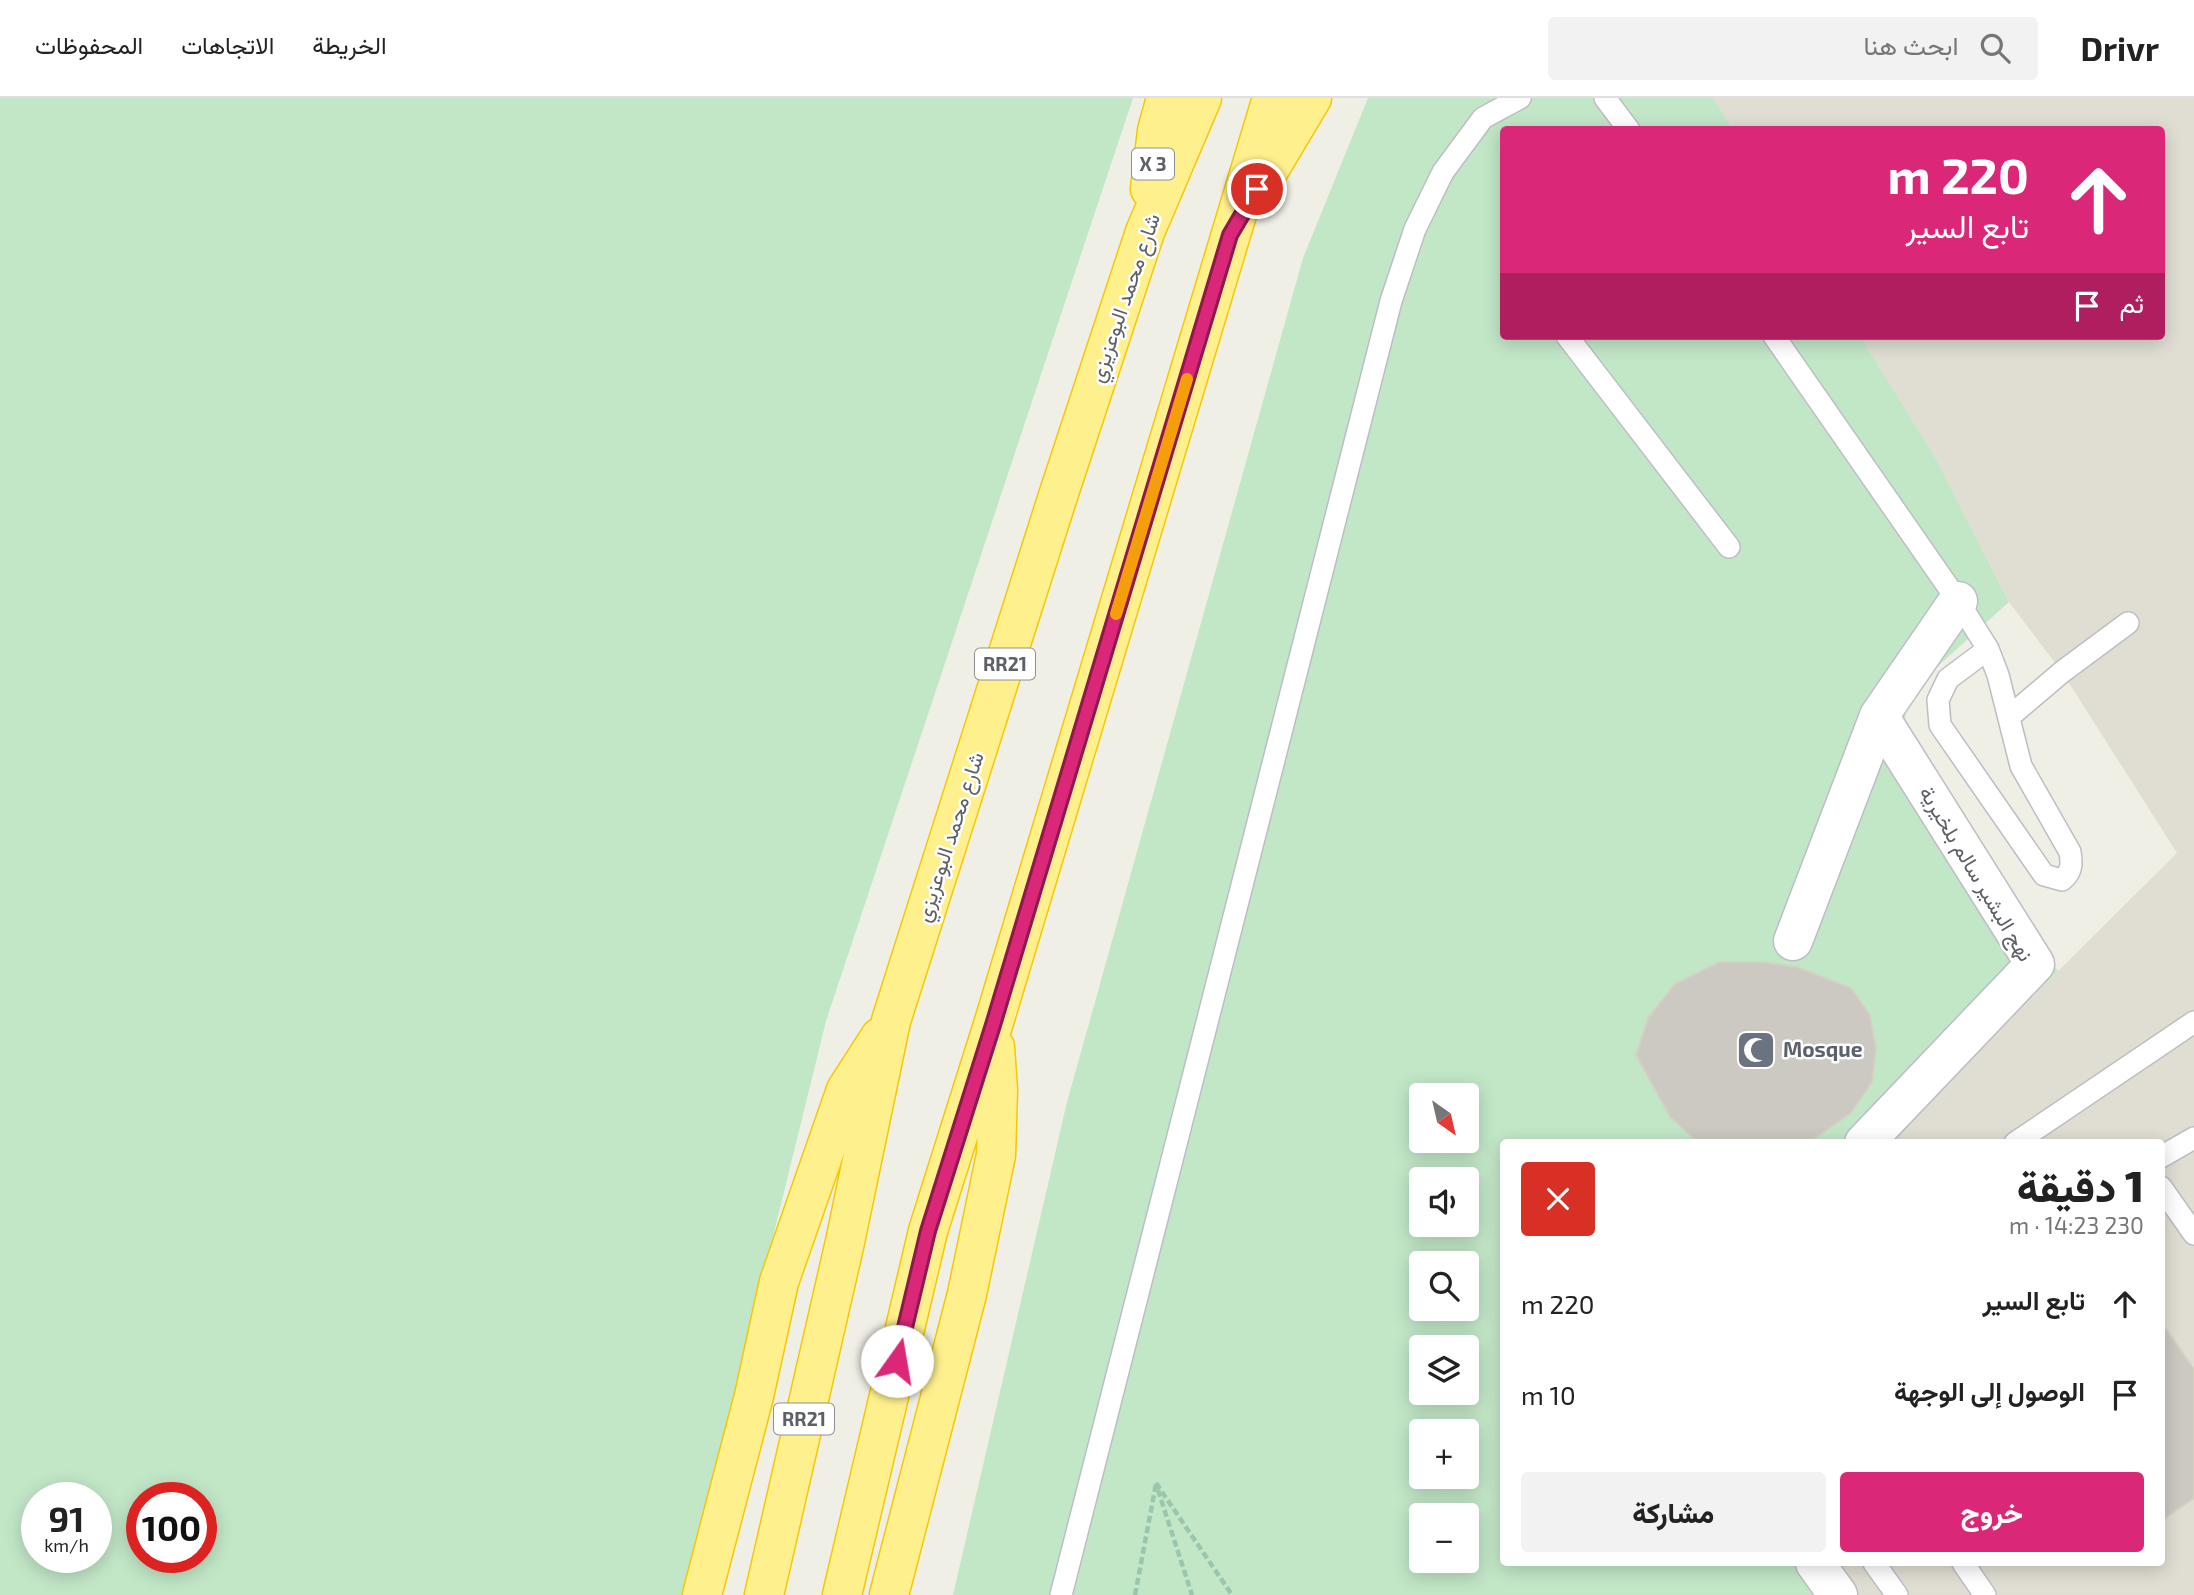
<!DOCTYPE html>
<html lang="ar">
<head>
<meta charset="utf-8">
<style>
  body { margin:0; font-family:"Exo 2",Vazirmatn,sans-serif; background:#f2f2f2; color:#222; direction:rtl; height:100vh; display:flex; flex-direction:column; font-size:26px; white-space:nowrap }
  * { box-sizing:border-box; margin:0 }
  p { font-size:23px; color:#767676 }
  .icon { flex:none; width:38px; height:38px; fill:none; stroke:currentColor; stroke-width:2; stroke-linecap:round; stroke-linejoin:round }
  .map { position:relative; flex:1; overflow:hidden; direction:ltr }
  .drawer { position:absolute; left:1500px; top:1041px; width:665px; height:427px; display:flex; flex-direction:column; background:#fff; border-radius:7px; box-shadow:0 4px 18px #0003; direction:rtl }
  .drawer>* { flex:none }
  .guide { position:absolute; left:1500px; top:28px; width:665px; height:214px; border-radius:7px; box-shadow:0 4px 18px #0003; direction:rtl; background:#db2777; color:#fff; overflow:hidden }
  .needle { width:46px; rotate:146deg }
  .controls { position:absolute; left:1409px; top:985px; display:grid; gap:14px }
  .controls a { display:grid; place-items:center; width:70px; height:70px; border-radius:7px; background:#fff; box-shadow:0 4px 18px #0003; font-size:35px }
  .speed { position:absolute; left:21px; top:1384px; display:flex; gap:14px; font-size:35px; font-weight:700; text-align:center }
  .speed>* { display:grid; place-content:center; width:91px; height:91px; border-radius:50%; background:#fff; box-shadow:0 4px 18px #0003; line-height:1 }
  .speed small { font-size:18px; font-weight:400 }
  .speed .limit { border:10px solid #d22; background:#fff; color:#111 }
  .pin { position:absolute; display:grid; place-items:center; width:60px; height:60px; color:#fff; margin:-30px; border:4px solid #fff; border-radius:50%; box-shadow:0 2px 7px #0007 }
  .me { position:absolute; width:77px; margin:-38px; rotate:13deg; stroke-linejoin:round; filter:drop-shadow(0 0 5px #0008) }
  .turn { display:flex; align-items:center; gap:24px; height:147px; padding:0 21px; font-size:32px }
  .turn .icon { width:91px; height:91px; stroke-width:2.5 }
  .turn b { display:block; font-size:49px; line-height:60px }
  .then { display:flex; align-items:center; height:66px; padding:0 21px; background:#0003; gap:14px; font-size:26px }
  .round { display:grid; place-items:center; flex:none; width:74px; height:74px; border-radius:7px; background:#f2f2f2 }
  .head { display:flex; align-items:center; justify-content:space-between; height:119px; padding:0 21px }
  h1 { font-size:42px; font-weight:800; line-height:52px }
  .primary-button { display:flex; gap:14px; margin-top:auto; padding:14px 21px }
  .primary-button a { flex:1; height:80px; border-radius:7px; background:#db2777; color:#fff; font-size:28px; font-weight:800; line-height:80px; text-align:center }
  .primary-button a+a { background:#f2f2f2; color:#222 }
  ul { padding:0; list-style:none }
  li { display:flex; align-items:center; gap:21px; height:91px; padding:0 21px }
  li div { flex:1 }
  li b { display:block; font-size:26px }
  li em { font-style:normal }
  header { display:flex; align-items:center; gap:42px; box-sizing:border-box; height:98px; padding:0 35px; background:#fff; border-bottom:2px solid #e0e0e0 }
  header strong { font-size:33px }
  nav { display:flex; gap:38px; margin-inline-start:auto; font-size:24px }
  .search { width:490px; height:63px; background:#f2f2f2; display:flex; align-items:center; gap:18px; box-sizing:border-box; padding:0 24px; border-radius:7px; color:#767676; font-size:26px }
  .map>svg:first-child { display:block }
  .education { fill:#e0ded3 }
  .green { fill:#c2e7c7; fill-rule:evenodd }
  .building { fill:#cbc9c2; stroke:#d5d1c3; stroke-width:2 }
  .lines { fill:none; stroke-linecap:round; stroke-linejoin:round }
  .lane-casing { stroke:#bdbec4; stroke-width:24 }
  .street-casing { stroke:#bdbec4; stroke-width:41 }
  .highway-casing { stroke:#f5c800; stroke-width:41 }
  .path { stroke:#99c6ac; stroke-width:4.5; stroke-dasharray:7 3.5; stroke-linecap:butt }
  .lane { stroke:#fff; stroke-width:21 }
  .street { stroke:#fff; stroke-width:38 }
  .highway { stroke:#fff08e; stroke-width:38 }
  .route-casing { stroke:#8e194d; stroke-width:18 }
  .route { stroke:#db2777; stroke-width:12 }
  .slow { stroke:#f59e0b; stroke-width:12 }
  .labels { text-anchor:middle; stroke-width:5; stroke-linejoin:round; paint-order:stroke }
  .shield { fill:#fff; stroke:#8e9094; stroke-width:2 }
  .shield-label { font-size:19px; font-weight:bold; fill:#5d6066 }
  .street-label { font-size:21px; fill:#5d6066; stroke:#fff }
  .worship-label { font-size:21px; font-weight:bold; fill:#5b616d; stroke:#fff; text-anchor:start }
</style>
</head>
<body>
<header>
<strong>Drivr</strong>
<div class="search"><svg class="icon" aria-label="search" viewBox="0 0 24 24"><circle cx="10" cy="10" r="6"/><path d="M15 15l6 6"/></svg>ابحث هنا</div>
<nav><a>الخريطة</a><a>الاتجاهات</a><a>المحفوظات</a></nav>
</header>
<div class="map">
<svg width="2194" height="1497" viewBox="0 0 2194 1497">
  <rect width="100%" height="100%" fill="#f0efe5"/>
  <path class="education" d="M1713 0H2194V1497H1838L1815 1465H2161V1045H1885L2177 755 2062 574 2009 504 1934 357 1860 238H2161V32L1733 31Z"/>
  <path class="green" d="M0 0H1133L826 923 685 1497H0ZM37 1400H96V1460H37ZM142 1400H201V1460H142Z
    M1368 0H1713L1733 31 1503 32V238H1860L1934 357 2009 504 1907 596 1904 638 2058 873 1885 1045H1503V1465H1833L1855 1497H953L1067 1004 1303 160ZM1421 998H1466V1043H1421ZM1421 1082H1466V1127H1421ZM1421 1166H1466V1211H1421ZM1421 1250H1466V1295H1421ZM1421 1334H1466V1379H1421ZM1421 1418H1466V1463H1421Z"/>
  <path class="building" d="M1719 864H1764L1797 869 1851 890 1870 917 1876 951 1872 984 1851 1015 1815 1040 1802 1045H1702L1693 1040 1670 1019 1636 957 1648 920 1675 886Z
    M2161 1224 2194 1271V1400L2161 1423Z"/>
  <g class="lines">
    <g class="lane-casing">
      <path id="lane" d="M1605 0 1629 32
        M1567 238 1729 449
        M1774 238 1958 503 1988 551 1998 577 2021 668 2070 754C2072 766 2072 774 2062 782L2044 777 1940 627 1938 602 1948 581 1988 551
        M2009 619 2062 574 2128 525
        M2015 1045 2194 924
        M2161 1059 2194 1040
        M2161 1089 2194 1136
        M1874 1465 1897 1497
        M1963 1465 1985 1497
        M1061 1497 1391 203 1415 131 1443 74 1483 20 1520 0"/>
    </g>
    <g class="street-casing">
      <path id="street" d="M1793 843 1879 618 1958 503
        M1864 1045 2035 866 1879 618
        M1815 1465 1838 1497"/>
    </g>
    <g class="highway-casing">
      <path id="highway" d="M1260 87 1312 0
        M1150 91 1157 33 1166 0
        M702 1497 754 1298 779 1184 846 992 880 939
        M764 1497 845 1144 891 923 1057 401 1145 134 1202 0
        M842 1497 928 1133 993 927 1272 0
        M889 1497 967 1196 996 1057 998 992 995 949"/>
    </g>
    <path class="path" d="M1156 1385 1232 1497
      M1158 1392 1192 1497
      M1135 1497 1156 1386"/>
    <use href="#lane" class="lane"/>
    <use href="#street" class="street"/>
    <use href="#highway" class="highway"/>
  </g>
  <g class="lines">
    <g class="route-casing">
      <path id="route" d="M897 1263 928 1133 993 927 1230 137 1257 91"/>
    </g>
    <use href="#route" class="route"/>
    <path class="slow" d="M1116 516 1187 281"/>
  </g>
  <defs>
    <g id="mosque-square" transform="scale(2.0125)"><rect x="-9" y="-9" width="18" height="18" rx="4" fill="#6b7280" stroke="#fff"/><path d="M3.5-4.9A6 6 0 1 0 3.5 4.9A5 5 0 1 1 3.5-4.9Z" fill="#fff"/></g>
  </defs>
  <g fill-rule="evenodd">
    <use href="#mosque-square" x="1756" y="952"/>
  </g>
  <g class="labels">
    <g class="shield">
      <rect x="1132" y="50.5" width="42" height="31" rx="5"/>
      <rect x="975" y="550.5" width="60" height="31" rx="5"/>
      <rect x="774" y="1305.5" width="60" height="31" rx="5"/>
    </g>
    <g class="shield-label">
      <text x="1153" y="73">X 3</text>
      <text x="1005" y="573">RR21</text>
      <text x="804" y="1328">RR21</text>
    </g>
    <g class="street-label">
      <text transform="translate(1125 200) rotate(-71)" y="7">شارع محمد البوعزيزي</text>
      <text transform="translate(950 739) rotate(-72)" y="7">شارع محمد البوعزيزي</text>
      <text transform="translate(1976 776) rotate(59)" y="7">نهج البشير سالم بلخيرية</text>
    </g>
    <g class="worship-label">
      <text x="1783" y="959">Mosque</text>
    </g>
  </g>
</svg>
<div class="controls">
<a><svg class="needle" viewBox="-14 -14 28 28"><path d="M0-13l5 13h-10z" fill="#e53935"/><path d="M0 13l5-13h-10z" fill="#767676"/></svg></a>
<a><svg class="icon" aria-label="sound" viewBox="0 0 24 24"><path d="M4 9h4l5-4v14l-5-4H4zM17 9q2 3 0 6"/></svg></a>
<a><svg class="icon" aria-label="search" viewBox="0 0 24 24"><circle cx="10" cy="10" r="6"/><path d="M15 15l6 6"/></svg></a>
<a><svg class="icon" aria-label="layers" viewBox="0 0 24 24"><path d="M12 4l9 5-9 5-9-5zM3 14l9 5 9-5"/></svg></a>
<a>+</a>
<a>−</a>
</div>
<div class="speed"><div>91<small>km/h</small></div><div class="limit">100</div></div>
<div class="pin" style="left:1257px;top:91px;background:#d93025"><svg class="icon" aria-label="arrive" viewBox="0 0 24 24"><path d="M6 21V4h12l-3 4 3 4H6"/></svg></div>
<svg class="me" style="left:897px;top:1263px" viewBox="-20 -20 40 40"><circle r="19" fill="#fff"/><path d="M0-13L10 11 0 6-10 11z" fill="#db2777"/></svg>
<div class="guide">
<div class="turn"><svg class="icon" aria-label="ahead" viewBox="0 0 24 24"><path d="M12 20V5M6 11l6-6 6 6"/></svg><div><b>220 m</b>تابع السير</div></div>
<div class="then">ثم<svg class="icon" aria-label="arrive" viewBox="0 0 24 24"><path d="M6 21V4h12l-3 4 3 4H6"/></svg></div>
</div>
<section class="drawer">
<div class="head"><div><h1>1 دقيقة</h1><p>230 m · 14:23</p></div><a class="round" style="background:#d93025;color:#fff"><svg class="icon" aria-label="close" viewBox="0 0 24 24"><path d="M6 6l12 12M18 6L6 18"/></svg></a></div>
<ul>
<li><svg class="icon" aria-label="ahead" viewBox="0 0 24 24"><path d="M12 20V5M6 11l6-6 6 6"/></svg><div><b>تابع السير</b></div><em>220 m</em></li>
<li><svg class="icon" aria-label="arrive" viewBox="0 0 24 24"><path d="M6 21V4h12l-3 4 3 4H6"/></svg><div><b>الوصول إلى الوجهة</b></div><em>10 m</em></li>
</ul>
<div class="primary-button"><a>خروج</a><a>مشاركة</a></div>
</section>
</div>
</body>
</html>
